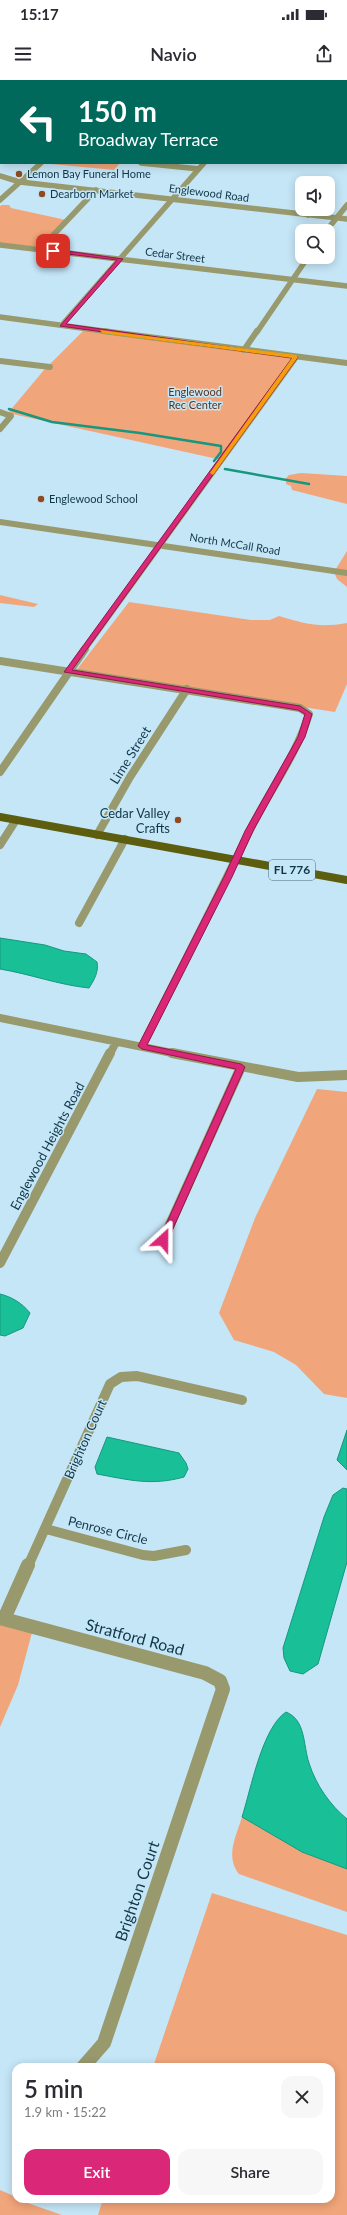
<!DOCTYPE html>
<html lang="en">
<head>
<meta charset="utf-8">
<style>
  body { margin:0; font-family:Lato,sans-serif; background:#f7f7f7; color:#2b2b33; height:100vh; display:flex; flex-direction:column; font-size:15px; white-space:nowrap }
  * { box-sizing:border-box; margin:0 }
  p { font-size:13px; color:#7c7c81 }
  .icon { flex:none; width:22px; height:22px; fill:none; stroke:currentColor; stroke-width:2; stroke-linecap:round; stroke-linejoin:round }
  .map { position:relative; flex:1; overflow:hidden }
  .panel { position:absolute; left:12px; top:1983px; width:323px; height:140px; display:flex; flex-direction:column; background:#fff; border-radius:12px; box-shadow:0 2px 10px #0003 }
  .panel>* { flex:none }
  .hud { position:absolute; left:0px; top:0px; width:347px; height:84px; box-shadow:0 2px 10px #0003; background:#00695c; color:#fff; overflow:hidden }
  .fabs { position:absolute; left:295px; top:96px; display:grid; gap:8px }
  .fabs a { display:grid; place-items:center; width:40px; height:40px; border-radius:8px; background:#fff; box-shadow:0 2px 10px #0003; font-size:20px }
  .pin { position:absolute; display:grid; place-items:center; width:34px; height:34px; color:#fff; margin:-17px; border-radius:8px; box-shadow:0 2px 6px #0006 }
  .me { position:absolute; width:44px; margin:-22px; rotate:24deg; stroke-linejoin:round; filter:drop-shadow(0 0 3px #0008) }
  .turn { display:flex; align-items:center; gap:14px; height:84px; padding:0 12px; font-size:18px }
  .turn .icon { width:52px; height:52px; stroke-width:2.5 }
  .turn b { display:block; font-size:28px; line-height:34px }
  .round { display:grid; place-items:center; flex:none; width:42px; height:42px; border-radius:12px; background:#f7f7f7 }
  .summary { display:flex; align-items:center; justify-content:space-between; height:68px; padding:0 12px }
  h1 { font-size:24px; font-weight:600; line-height:30px }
  .button { display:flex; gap:8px; margin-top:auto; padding:8px 12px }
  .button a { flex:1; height:46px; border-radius:12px; background:#db2777; color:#fff; font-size:16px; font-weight:600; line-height:46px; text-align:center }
  .button a+a { background:#f7f7f7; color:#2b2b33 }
  .status { display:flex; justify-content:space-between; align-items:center; height:28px; padding:0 20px; background:#fff; direction:ltr }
  .status svg { height:11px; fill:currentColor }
  header { display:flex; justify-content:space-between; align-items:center; height:52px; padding:0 12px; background:#fff; font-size:18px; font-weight:600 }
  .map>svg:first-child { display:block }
  .green { fill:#f1a57a }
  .water { fill:#19c097; stroke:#16977f }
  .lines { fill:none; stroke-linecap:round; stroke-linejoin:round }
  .stream { stroke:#16977f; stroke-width:2.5 }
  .minor-far4 { stroke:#98996c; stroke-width:5.5 }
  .minor-far3 { stroke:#98996c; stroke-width:6 }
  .minor-far2 { stroke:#98996c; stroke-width:8 }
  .minor-far1 { stroke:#98996c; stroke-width:10 }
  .minor { stroke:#98996c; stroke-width:14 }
  .tertiary { stroke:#98996c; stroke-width:5.5 }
  .primary { stroke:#5c5d0e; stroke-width:8 }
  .route { fill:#db2777; stroke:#8e194d }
  .slow { fill:#f59e0b }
  .poi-dot { fill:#8f4a1f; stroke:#c5e6f7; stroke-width:1.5 }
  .labels { text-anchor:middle; stroke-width:3; stroke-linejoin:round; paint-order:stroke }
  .far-poi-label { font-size:11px; fill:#103748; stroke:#c5e6f7; text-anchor:start }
  .far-street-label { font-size:11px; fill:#103748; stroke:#c5e6f7 }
  .far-park-label { font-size:11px; fill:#5b331c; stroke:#c5e6f7 }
  .shield { fill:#c5e6f7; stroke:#466c7c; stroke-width:1 }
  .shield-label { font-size:12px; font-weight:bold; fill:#103748 }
  .street-label { font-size:13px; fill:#103748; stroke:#c5e6f7 }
  .poi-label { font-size:13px; fill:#103748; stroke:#c5e6f7; text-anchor:end }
  .near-street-label { font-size:16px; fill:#103748; stroke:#c5e6f7 }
</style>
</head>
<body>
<div class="status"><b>15:17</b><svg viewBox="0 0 49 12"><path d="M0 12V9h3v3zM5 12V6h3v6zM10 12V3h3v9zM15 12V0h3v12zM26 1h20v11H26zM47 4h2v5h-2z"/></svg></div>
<header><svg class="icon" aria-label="menu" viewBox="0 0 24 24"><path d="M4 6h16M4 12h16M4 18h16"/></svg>Navio<svg class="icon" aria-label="share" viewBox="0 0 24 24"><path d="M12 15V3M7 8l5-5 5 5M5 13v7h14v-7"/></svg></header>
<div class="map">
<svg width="347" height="2135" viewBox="0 0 347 2135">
  <rect width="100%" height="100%" fill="#c5e6f7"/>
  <path class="green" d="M41 83H120L114 90Z
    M2 125H9L11 128 66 140 39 167 0 163V126Z
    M85 249 296 277 222 380 8 333 44 290Z
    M301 393 347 396V424L292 410 291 406 286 404V398L289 395Z
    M347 471V507L337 499 334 492Z
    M0 515 38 524 34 527 0 523Z
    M129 522 251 540H270L279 536C305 544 320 548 347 543V604L335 632 75 592Z
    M317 1009 347 1012V1318L324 1314 296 1285 274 1272 234 1260 219 1233 255 1138Z
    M0 1536 34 1545 18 1605 0 1647Z
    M242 1737 302 1772 347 1789V1832L239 1794C225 1776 236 1757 242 1737Z
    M212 1813 347 1855V2135H98L103 2119H331V1987H153Z
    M0 2110 16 2117V2119L62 2135H0Z"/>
  <path class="water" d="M0 0H347V25L346 1H1L0 82Z
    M0 858 45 865 64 871 86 874 97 882C99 892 94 900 89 908 59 905 30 894 0 889Z
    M0 1214C12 1217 22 1223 30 1233L23 1248 5 1256 0 1255Z
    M347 1350V1390L337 1380Z
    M107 1357 179 1373 186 1383 188 1389 184 1397C152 1406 129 1400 97 1394L95 1387Z
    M343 1408 347 1409V1482L318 1584 303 1594 290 1591 284 1578 283 1568 324 1437 333 1415Z
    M286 1632C306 1640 303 1665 309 1683 316 1705 330 1725 347 1739V1789L302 1772 242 1737C251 1709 262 1648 286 1632Z"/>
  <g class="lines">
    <path class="stream" d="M9 329 52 342 140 353 221 366V372L214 381
      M225 389 309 404"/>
    <path class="minor-far4" d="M141 83 199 89
      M0 96 20 102 41 83
      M308 135 312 129
      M326 151 347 125
      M0 165 347 206
      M40 169 96 110
      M0 237 111 252
      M62 245 204 83
      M257 252 308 177"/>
    <path class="minor-far3" d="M103 251 347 283
      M244 270 257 251
      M0 281 50 287
      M0 332 11 336 0 349
      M0 442 347 493
      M84 570 296 277"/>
    <path class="minor-far2" d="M0 581 300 628 309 634C296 677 268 712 249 752 214 824 178 895 142 966
      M0 692 85 569
      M97 755 130 697 187 609
      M0 765 16 740
      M79 843 125 759
      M0 938 177 974
      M110 974 116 962"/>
    <path class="minor-far1" d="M172 973 298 997 347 995
      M163 1160 241 987
      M0 1183 110 973
      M46 1449 143 1475 154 1476 186 1470
      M28 1486 110 1304 121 1297 137 1296 242 1320"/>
    <path class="minor" d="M0 1538 205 1593 220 1601 223 1609 104 1963 83 1987
      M4 1539 28 1485"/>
    <path class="tertiary" d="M0 120 20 102 347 139"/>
    <path class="primary" d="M0 737 347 800"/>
  </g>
  <path class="route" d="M53 169 123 179 66 244 298 277 72 590 300 626 312 634 305 657 253 751 232 797 147 965 241 984 245 987 168 1160 163 1163 159 1160 236 989 142 969 138 966 224 797 245 751 298 657 305 634 298 630 64 592 292 278 60 246 117 180 51 172Z"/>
  <path class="slow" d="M100 250 296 275 298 277 213 395 210 393 292 278 102 253Z"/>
  <g class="poi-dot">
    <circle cx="19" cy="94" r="4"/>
    <circle cx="42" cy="114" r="4"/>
    <circle cx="41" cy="419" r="4"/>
    <circle cx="178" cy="740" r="4"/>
  </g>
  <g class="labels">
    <g class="far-poi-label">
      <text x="27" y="98">Lemon Bay Funeral Home</text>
      <text x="50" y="118">Dearborn Market</text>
      <text x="49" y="423">Englewood School</text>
    </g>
    <g class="far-street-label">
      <text transform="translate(209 113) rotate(7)" y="4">Englewood Road</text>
      <text transform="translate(175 175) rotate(7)" y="4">Cedar Street</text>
      <text transform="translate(235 464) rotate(9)" y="4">North McCall Road</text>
    </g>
    <g class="far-park-label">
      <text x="195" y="316">Englewood<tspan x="195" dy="13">Rec Center</tspan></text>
    </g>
    <rect class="shield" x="269" y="780" width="46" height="20" rx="3"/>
    <g class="shield-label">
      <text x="292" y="794">FL 776</text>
    </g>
    <g class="street-label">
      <text transform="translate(130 675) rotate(-58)" y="5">Lime Street</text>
      <text transform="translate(47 1066) rotate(-62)" y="5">Englewood Heights Road</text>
      <text transform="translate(85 1359) rotate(-66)" y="5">Brighton Court</text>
      <text transform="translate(108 1450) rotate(14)" y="5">Penrose Circle</text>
    </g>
    <g class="poi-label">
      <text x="170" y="738">Cedar Valley<tspan x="170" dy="15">Crafts</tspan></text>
    </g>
    <g class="near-street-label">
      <text transform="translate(135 1557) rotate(15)" y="6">Stratford Road</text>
      <text transform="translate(137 1811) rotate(-71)" y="6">Brighton Court</text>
    </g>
  </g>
</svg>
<div class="fabs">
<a><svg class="icon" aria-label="sound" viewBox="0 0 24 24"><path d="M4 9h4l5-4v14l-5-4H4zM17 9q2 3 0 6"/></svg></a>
<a><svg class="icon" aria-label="search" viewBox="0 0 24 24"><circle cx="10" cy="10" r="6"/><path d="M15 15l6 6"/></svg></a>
</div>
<div class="pin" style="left:53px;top:171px;background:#d93025"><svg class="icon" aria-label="arrive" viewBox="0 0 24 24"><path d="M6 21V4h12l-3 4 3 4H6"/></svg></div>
<svg class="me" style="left:163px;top:1160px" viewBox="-20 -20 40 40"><path d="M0-17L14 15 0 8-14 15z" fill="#db2777" stroke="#fff" stroke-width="4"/></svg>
<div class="hud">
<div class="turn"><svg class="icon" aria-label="left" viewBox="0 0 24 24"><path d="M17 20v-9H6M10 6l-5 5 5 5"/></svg><div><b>150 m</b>Broadway Terrace</div></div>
</div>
<section class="panel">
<div class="summary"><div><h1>5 min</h1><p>1.9 km · 15:22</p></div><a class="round"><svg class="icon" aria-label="close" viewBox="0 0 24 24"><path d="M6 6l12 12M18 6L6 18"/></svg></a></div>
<div class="button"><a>Exit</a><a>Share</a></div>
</section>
</div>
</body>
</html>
